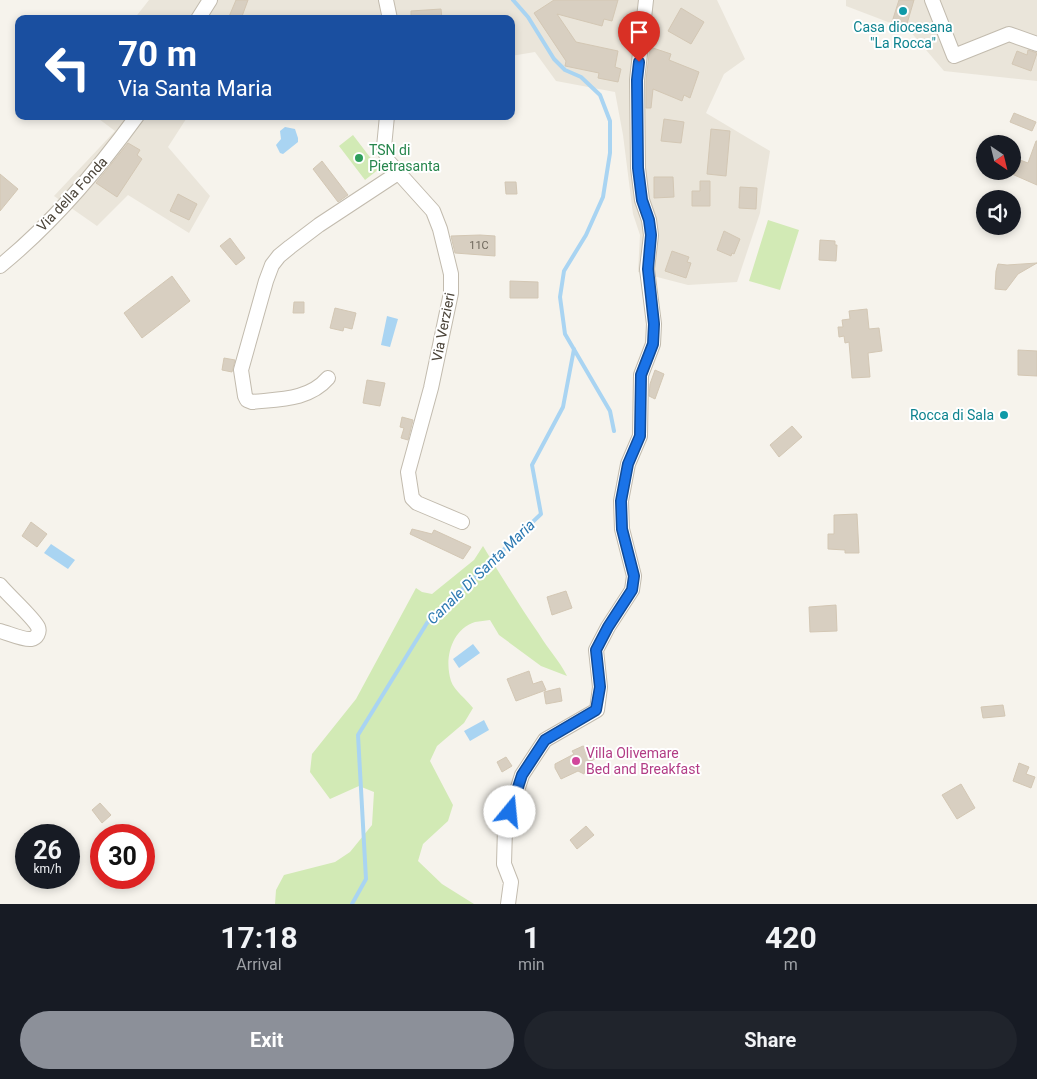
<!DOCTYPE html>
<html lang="en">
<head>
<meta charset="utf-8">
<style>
  body { margin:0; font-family:Roboto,sans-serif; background:#20242c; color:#f1f3f6; height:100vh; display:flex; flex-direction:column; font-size:19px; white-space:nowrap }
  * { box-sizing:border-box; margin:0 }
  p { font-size:16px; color:#9ea1a6 }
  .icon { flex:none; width:28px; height:28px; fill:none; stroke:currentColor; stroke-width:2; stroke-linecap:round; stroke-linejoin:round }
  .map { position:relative; height:904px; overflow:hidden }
  .drawer { display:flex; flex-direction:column; background:#171b24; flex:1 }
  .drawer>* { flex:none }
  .banner { position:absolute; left:15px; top:15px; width:500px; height:105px; border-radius:10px; box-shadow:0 2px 8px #0003; background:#1a4fa0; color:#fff; overflow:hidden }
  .needle { width:32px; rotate:145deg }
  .buttons { position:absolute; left:976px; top:135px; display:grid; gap:10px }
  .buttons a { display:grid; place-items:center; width:45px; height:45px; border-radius:50%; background:#171b24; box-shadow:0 2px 8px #0003; font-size:25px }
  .speed { position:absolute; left:15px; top:824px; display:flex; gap:10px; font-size:25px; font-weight:700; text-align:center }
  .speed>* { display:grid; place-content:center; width:65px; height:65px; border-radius:50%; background:#171b24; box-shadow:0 2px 8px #0003; line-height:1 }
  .speed small { font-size:12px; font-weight:400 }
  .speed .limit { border:8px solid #d22; background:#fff; color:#111 }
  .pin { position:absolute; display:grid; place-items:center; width:42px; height:42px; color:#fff; margin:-51px -21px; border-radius:50% 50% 50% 0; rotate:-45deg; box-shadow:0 0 5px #0007 }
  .pin .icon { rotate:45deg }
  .me { position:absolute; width:55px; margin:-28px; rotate:17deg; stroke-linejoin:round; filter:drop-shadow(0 0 4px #0008) }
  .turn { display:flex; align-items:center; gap:18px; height:105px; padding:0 20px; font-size:22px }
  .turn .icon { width:65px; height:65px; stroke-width:2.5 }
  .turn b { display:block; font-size:35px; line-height:42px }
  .eta { display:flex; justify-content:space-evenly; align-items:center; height:85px; text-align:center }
  .eta b { font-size:30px; font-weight:700; line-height:35px }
  .cta { display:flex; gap:10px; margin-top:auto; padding:10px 20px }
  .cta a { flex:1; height:58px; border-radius:30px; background:#8c9099; color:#fff; font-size:20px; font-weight:700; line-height:58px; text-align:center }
  .cta a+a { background:#20242c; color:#f1f3f6 }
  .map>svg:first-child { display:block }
  .residential { fill:#eae5da }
  .green { fill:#d2eab5 }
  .water { fill:#a9d4f2 }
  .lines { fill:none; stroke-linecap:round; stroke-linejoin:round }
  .stream { stroke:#a9d4f2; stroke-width:4 }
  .building { fill:#d8cfc1; stroke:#d3c7b4 }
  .minor-casing { stroke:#c2bbae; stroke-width:16 }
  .minor { stroke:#fff; stroke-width:14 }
  .route-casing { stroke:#114b97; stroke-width:12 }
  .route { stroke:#1a73e8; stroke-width:9 }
  .culture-dot { fill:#0f9aa8; stroke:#fff; stroke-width:2 }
  .leisure-dot { fill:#2e9e5b; stroke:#fff; stroke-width:2 }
  .hotel-dot { fill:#d1479c; stroke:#fff; stroke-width:2 }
  .labels { text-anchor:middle; stroke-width:4; stroke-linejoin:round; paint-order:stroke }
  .number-label { font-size:11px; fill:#6e675b }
  .culture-label { font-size:14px; fill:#0d838f; stroke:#fff }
  .leisure-label { font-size:14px; fill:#27864d; stroke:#fff; text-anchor:start }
  .street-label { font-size:14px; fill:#4b4439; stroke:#fff }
  .hotel-label { font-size:14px; fill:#b23c85; stroke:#fff; text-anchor:start }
  .water-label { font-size:15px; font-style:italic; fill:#2e7ab2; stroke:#fff }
</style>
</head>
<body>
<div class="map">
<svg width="1037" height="904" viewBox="0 0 1037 904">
  <rect width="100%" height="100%" fill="#f6f3ec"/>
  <path class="residential" d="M149 0H717L745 59 724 74 706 113 770 151 760 213 737 282 688 285 638 272 640 235 633 214 623 135 615 92 556 81 535 52 511 56V19H134Z
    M846 0H1037V81L944 71 909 30 846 6Z
    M95 116H188L168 147 210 196 189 233 128 195 97 226 54 196 115 131Z"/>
  <path class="green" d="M353 135 379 169 365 180 339 146Z
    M768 220 799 230 780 290 749 281Z
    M483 546C501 576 519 605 539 634 548 649 559 660 567 676L541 666 499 635 490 620C485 621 480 621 475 622 451 630 444 659 451 681 454 690 467 700 473 708L464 723 437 746 430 761 453 805 448 821 423 844 418 861 442 884 474 904H275L276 890 284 875 335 862 350 852 372 825 374 792 359 786 330 799 310 772 312 754 356 699 416 588 422 592 432 594 474 560Z"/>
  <path class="water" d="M285 127 295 129 298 138V142L283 154 280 153 276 145 281 139 280 131Z
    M387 316 398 319 390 347 381 345Z
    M51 544 75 560 68 569 44 553Z
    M473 644 480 653 459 668 453 659Z
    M484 720 489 730 470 741 464 731Z"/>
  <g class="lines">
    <path class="stream" d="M513 0 528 17 554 59 565 70 581 77 600 95 610 121V153L603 197 586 235 564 271 560 297 565 334 610 411 614 431
      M352 904 366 879 358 735 427 623 541 514 532 465 563 407 574 349"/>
  </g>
  <path class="building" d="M236 0H248L241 19H228Z
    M554 0H618L612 21 604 19 602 26 557 14 576 42 618 51 615 67 621 69 618 82 598 78 599 73 565 66 566 61 534 13Z
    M899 0H914L906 27 892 22Z
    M681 8 704 22 691 44 668 31Z
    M441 9 442 19H411V11Z
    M650 47 671 54 669 60 699 72 690 98 684 95 682 101 653 89 651 108H646V80Z
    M1028 50 1037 53 1031 71 1012 64 1017 51 1027 55Z
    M1014 113 1036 122 1032 131 1010 122Z
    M664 119 684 122 681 143 661 141Z
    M711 129 730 131 726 176 707 174Z
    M1036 141H1037V185L1012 174V157L1028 163Z
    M128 143 140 150 137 155 142 159 117 197 96 183Z
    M322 161 348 195 338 202 313 169Z
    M0 174 18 189 0 211Z
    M654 177H673L674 197 654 198Z
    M700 181H710V206H692V191H700Z
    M505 182H516L517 194H506Z
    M740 187 757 188 756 209 739 208Z
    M178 194 197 204 189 220 170 211Z
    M724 231 740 239 734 254 732 253 731 256 717 250Z
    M480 235 495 236V256L455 253 451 236Z
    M230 238 245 258 236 265 220 246Z
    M820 240 835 241V245H837L836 261 819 260Z
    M672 251 689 257 687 262 691 263 686 278 665 271Z
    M1037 263 1018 274 1006 290 995 289 996 271 998 264 1007 265Z
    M172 276 190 301 142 338 124 313Z
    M510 281 538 282V298H510Z
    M294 302H304V313H293Z
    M335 308 356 313 352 329 344 327 343 331 330 328Z
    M867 309 869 329 879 328 882 351 868 353 870 377 852 378 849 342 845 343 844 336 839 337 838 327H843L842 320 850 319 849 311Z
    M1018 350 1037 351V376L1018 375Z
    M224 358 235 360 232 372 222 370Z
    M655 370 664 374 655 399 649 396 650 384Z
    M367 380 385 383 380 406 363 403Z
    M402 417 413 420 408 440 401 438 404 428 400 427Z
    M792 426 802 437 779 457 770 445Z
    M857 514 859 553H845V550L828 549V534H834V515Z
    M31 522 47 534 37 547 22 536Z
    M412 529 432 534 434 530 471 547 463 559 410 534Z
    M566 591 572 608 552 615 547 597Z
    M836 605 837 631 810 632 809 607Z
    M529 671 533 684 542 681 546 690 516 701 507 679Z
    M560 688 562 701 546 704 544 692Z
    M1003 705 1005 716 983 718 981 707Z
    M583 746 590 749 595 759 587 763 584 774 578 771 561 779 555 768V764L574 754 572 751Z
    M506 757 512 766 502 772 497 762Z
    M1019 763 1029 767 1026 774 1035 777 1031 788 1013 781Z
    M961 784 975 808 957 819 942 795Z
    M100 803 111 815 102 823 92 810Z
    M586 826 594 835 577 849 570 840Z"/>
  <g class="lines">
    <g class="minor-casing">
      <path id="minor" d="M386 0 390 19
        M932 0 954 56 1009 34 1037 44
        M198 19 210 0
        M387 116 384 147 388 161 433 211 440 229 451 274V293L431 388 408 472 412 498 417 503 462 522
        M0 266C53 223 97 171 137 116
        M328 378C309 400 280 399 252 402L247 400 245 396 241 370 266 281 272 265 279 256 290 247 319 225 398 173
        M0 585C8 595 34 618 38 627 40 632 37 638 31 639 23 640 8 633 0 631
        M508 904 511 882 504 864 505 828 522 775 545 740 597 710 600 687 596 650 608 627 632 590 634 576 622 529 621 501 628 464 640 436 641 375 653 344 654 324 647 269 651 235 649 220 642 200 638 168 637 80 646 0"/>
    </g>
    <use href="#minor" class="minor"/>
  </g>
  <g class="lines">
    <g class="route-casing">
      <path id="route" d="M510 812 522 775 545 740 596 710 600 687 596 650 608 627 632 590 634 576 622 529 621 501 628 464 640 436 641 375 653 344 654 324 648 269 651 235 649 220 642 200 638 168 637 80 639 62"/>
    </g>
    <use href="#route" class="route"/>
  </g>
  <g class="culture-dot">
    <circle cx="903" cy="11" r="5"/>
    <circle cx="1004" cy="415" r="5"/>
  </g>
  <circle class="leisure-dot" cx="359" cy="158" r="5"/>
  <circle class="hotel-dot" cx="576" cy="761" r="5"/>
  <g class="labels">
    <g class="number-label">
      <text x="479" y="249">11C</text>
    </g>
    <g class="culture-label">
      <text x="903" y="32">Casa diocesana<tspan x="903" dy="16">"La Rocca"</tspan></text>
      <text x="994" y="420" text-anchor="end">Rocca di Sala</text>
    </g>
    <g class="leisure-label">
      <text x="369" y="155">TSN di<tspan x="369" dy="16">Pietrasanta</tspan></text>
    </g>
    <g class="street-label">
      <text transform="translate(72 194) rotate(-47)" y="5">Via della Fonda</text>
      <text transform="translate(443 327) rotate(-79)" y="5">Via Verzieri</text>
    </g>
    <g class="hotel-label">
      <text x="586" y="758">Villa Olivemare<tspan x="586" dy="16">Bed and Breakfast</tspan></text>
    </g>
    <g class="water-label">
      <text transform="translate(481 572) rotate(-44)" y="5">Canale Di Santa Maria</text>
    </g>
  </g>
</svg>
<div class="buttons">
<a><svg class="needle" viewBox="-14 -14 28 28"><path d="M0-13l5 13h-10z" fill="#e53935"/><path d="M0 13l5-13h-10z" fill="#9ea1a6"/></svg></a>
<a><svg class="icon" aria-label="sound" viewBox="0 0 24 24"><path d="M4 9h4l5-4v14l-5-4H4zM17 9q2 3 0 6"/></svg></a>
</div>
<div class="speed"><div>26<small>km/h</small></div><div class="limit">30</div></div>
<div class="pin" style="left:639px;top:62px;background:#d93025"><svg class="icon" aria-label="arrive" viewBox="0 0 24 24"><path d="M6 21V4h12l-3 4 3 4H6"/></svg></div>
<svg class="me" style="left:510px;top:812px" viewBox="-20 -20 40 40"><circle r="19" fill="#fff"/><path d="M0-13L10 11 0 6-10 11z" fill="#1a73e8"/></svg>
<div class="banner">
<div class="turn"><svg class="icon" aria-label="left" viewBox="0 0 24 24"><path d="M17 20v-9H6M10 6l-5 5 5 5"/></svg><div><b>70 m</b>Via Santa Maria</div></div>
</div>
</div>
<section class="drawer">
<div class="eta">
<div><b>17:18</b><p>Arrival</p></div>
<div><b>1</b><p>min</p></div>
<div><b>420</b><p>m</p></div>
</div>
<div class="cta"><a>Exit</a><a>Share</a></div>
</section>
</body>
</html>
